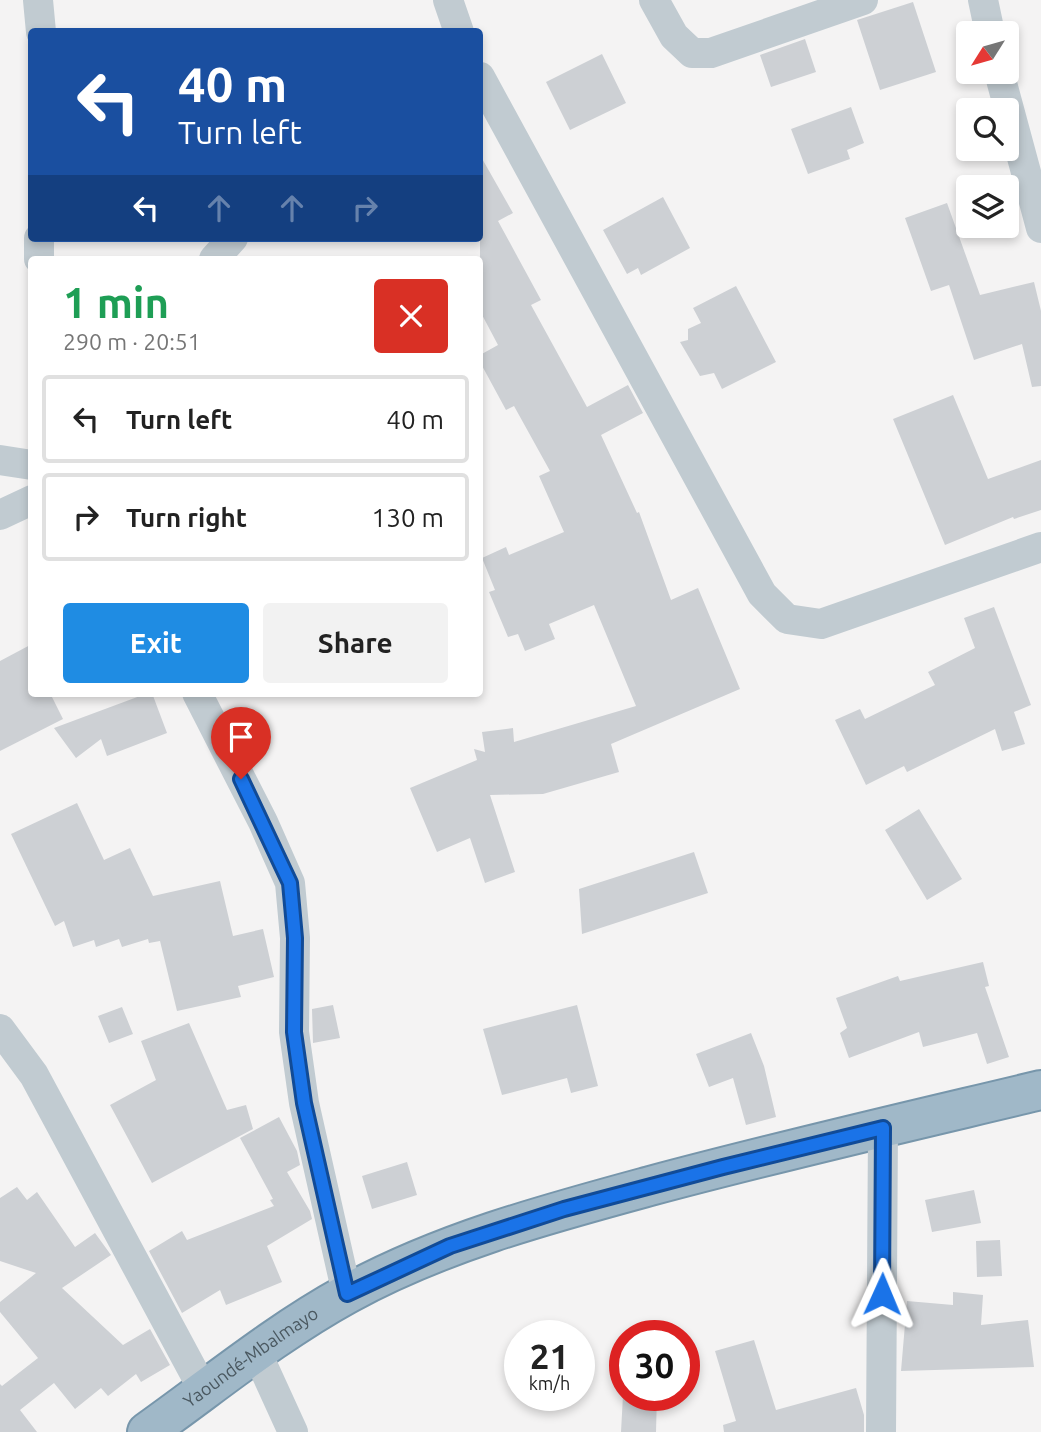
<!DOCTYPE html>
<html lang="en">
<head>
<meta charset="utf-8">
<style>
  body { margin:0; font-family:Ubuntu,sans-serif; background:#f2f2f2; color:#222; height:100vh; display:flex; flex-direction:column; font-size:26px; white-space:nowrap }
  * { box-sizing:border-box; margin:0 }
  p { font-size:23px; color:#767676 }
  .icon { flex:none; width:38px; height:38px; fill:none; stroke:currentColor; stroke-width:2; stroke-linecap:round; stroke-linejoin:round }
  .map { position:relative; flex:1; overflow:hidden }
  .details { position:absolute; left:28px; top:256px; width:455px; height:441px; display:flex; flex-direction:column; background:#fff; border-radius:7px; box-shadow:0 4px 10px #0003 }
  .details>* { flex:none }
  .top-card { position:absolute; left:28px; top:28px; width:455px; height:214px; border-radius:7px; box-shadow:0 4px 10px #0003; background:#1a4fa0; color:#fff; overflow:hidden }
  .needle { width:46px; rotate:233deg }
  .fabs { position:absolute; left:956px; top:21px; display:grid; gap:14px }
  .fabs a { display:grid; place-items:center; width:63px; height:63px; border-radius:7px; background:#fff; box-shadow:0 4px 10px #0003; font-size:35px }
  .speed { position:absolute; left:504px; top:1320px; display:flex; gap:14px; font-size:35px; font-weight:700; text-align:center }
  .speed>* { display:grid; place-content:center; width:91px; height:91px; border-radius:50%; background:#fff; box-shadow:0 4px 10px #0003; line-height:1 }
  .speed small { font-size:18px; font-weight:400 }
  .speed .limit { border:10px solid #d22; background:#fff; color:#111 }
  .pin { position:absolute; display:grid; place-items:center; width:60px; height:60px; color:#fff; margin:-72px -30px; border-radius:50% 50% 50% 0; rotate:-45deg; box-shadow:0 0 7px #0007 }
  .pin .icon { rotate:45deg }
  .me { position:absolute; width:77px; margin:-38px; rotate:1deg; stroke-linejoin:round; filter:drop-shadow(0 0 5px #0008) }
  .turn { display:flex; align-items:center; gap:24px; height:147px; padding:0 35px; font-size:32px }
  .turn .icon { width:91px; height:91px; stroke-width:2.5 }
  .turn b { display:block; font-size:49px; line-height:60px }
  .lanes { display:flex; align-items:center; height:66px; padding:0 35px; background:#0003; justify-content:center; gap:35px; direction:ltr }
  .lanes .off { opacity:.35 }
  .round { display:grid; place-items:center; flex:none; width:74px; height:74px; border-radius:7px; background:#f2f2f2 }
  .overview { display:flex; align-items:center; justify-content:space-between; height:119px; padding:0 35px }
  h1 { font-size:42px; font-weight:700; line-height:52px; color:#1e9e55 }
  .button { display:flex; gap:14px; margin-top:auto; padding:14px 35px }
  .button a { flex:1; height:80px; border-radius:7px; background:#1f8ce3; color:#fff; font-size:28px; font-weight:700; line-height:80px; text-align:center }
  .button a+a { background:#f2f2f2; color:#222 }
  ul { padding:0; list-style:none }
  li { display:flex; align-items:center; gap:21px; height:88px; margin:0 14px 10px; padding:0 21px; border:4px solid #e0e0e0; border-radius:7px }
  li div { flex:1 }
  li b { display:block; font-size:26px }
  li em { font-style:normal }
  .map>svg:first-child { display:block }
  .building { fill:#cdd0d4 }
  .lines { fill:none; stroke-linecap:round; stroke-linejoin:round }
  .trunk-casing { stroke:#7796ab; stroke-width:42 }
  .minor { stroke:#c1cbd1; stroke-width:30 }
  .trunk { stroke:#a0b8c8; stroke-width:38 }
  .route-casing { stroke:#114b97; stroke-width:18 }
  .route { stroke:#1a73e8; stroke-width:12 }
  .labels { text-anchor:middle; stroke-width:5; stroke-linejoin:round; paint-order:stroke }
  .street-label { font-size:18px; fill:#4a5860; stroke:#fff }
</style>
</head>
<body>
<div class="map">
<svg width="1041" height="1432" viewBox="0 0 1041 1432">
  <rect width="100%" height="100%" fill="#f4f3f3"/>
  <path class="building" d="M913 2 936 72 880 90 857 20Z
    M805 39 816 72 771 87 760 55Z
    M602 54 626 103 570 130 546 82Z
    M851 107 864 143 847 150 850 159 808 174 791 129Z
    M480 155 513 213 498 221 541 300 531 305 587 407 628 385 643 413 601 435 637 513 639 512 671 600 698 588 740 689 611 744 619 772 543 794 490 795 515 872 485 883 470 838 437 852 410 788 477 760 474 749 485 752 482 732 513 728 514 742 636 706 594 605 549 624 555 639 525 651 518 634 508 637 489 592 495 590 482 558 506 547 509 555 564 532 539 476 550 471 514 406 506 410 480 362V355L498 345 480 311Z
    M663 197 690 248 641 275 638 268 627 274 603 230Z
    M947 203 980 295 1034 282 1041 311V386L1032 387 1022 344 974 360 949 285 931 291 905 218Z
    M736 286 776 362 722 389 714 373 700 376 680 342 688 340V329L701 323 693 308Z
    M953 395 988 479 1041 460V510L1014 519 1013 517 945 545 893 419Z
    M994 607 1031 705 1014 712 1025 744 1002 751 995 729 907 772 904 766 866 785 835 720 860 709 865 719 935 685 928 672 975 648 964 618Z
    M32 644V693H50L63 719 0 751V661Z
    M148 693H152L167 733 107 756 101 739 76 758 54 728Z
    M77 803 104 860 130 848 153 896 220 881 233 936 263 929 274 977 238 986 241 997 177 1011 160 941 149 943 148 939 122 947 119 939 96 947 94 940 73 947 64 921 55 926 11 834Z
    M919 809 962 879 927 900 885 830Z
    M694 852 708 893 582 934 579 889Z
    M983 962 989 986 985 987 1009 1057 987 1064 977 1033 923 1047 919 1032 849 1058 840 1033 847 1028 836 998 898 976 900 981Z
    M333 1005 340 1038 313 1043 312 1009Z
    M577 1005 598 1086 571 1093 567 1078 502 1095 483 1029Z
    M122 1007 133 1034 109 1043 98 1016Z
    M189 1023 227 1110 246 1105 253 1129 152 1183 110 1105 156 1080 141 1041Z
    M751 1033 764 1066 776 1117 746 1125 733 1078 709 1087 696 1054Z
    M279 1117 297 1151 300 1165 287 1172 310 1211 312 1219 267 1246 282 1282 226 1305 220 1290 182 1313 149 1251 182 1231 187 1240 274 1206 270 1200 273 1199 240 1138Z
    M407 1162 417 1195 372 1209 362 1176Z
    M17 1187 27 1200 37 1192 75 1247 95 1233 111 1255 62 1288 123 1345 150 1329 170 1365 141 1382 136 1374 108 1396 101 1388 75 1409 54 1383 20 1410 37 1432H0V1384L2 1386 38 1358 0 1312V1302L36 1273 0 1261V1198Z
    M974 1190 981 1223 932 1232 925 1200Z
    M1000 1240 1002 1276 977 1277 976 1241Z
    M953 1292 983 1295 981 1325 1028 1320 1034 1367 901 1371 907 1301 953 1305Z
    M754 1340 776 1410 856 1388 864 1415V1432H724L723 1425 736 1421 715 1351Z
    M623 1395H657L656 1432H621Z"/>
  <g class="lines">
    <g class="trunk-casing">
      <g id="trunk">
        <path id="s1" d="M147 1432C213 1385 276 1333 347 1294 442 1242 547 1214 650 1186 780 1151 911 1121 1041 1090"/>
      </g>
    </g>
    <path class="minor" d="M38 0 41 32
      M448 0 459 32
      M654 0 674 36 692 53H711L863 0
      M983 0 990 33
      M999 72 1041 228
      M480 77 762 594 787 619 821 624 1041 547
      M39 259V238
      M214 259 233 238
      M0 460 32 465
      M0 515 32 500
      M197 693 263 822 290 883 295 938 294 1032 304 1103 347 1294
      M0 1029 34 1075 204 1391
      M256 1351 293 1432
      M881 1432 883 1128"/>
    <use href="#trunk" class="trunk"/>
  </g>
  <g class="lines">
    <g class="route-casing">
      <path id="route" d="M241 779 290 883 295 938 294 1032 304 1103 347 1294 450 1246 564 1209 723 1167 883 1128 882 1294"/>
    </g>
    <use href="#route" class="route"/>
  </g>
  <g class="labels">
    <g class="street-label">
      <text dy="6" stroke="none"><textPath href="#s1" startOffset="128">Yaoundé-Mbalmayo</textPath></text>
    </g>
  </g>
</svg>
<div class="fabs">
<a><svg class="needle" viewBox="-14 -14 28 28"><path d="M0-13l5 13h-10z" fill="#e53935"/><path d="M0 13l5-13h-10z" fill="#767676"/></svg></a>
<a><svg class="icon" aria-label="search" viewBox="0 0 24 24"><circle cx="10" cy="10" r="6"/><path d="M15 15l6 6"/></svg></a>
<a><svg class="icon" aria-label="layers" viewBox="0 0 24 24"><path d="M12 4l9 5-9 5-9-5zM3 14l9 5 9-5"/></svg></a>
</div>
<div class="speed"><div>21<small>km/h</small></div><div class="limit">30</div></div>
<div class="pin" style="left:241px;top:779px;background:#d93025"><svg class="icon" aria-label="arrive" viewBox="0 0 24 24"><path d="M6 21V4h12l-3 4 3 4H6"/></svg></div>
<svg class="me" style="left:882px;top:1294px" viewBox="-20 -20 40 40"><path d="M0-17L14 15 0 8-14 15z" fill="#1a73e8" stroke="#fff" stroke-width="4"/></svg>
<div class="top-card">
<div class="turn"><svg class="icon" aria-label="left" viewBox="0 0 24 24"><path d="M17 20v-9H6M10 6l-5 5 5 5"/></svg><div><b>40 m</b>Turn left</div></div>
<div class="lanes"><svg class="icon" aria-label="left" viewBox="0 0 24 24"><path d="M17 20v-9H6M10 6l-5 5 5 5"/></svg><svg class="icon off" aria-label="ahead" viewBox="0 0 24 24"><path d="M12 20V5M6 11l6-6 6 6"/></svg><svg class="icon off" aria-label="ahead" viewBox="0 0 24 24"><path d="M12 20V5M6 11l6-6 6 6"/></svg><svg class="icon off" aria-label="right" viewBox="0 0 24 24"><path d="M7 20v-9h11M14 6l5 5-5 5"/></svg></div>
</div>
<section class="details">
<div class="overview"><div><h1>1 min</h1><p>290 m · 20:51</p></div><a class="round" style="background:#d93025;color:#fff"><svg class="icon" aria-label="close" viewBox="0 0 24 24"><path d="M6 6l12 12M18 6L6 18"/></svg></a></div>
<ul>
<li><svg class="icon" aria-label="left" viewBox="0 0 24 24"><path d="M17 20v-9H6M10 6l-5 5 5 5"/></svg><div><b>Turn left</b></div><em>40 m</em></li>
<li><svg class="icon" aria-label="right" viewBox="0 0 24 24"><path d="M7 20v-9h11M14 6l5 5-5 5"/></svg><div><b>Turn right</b></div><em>130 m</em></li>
</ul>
<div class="button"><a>Exit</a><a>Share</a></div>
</section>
</div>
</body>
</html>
